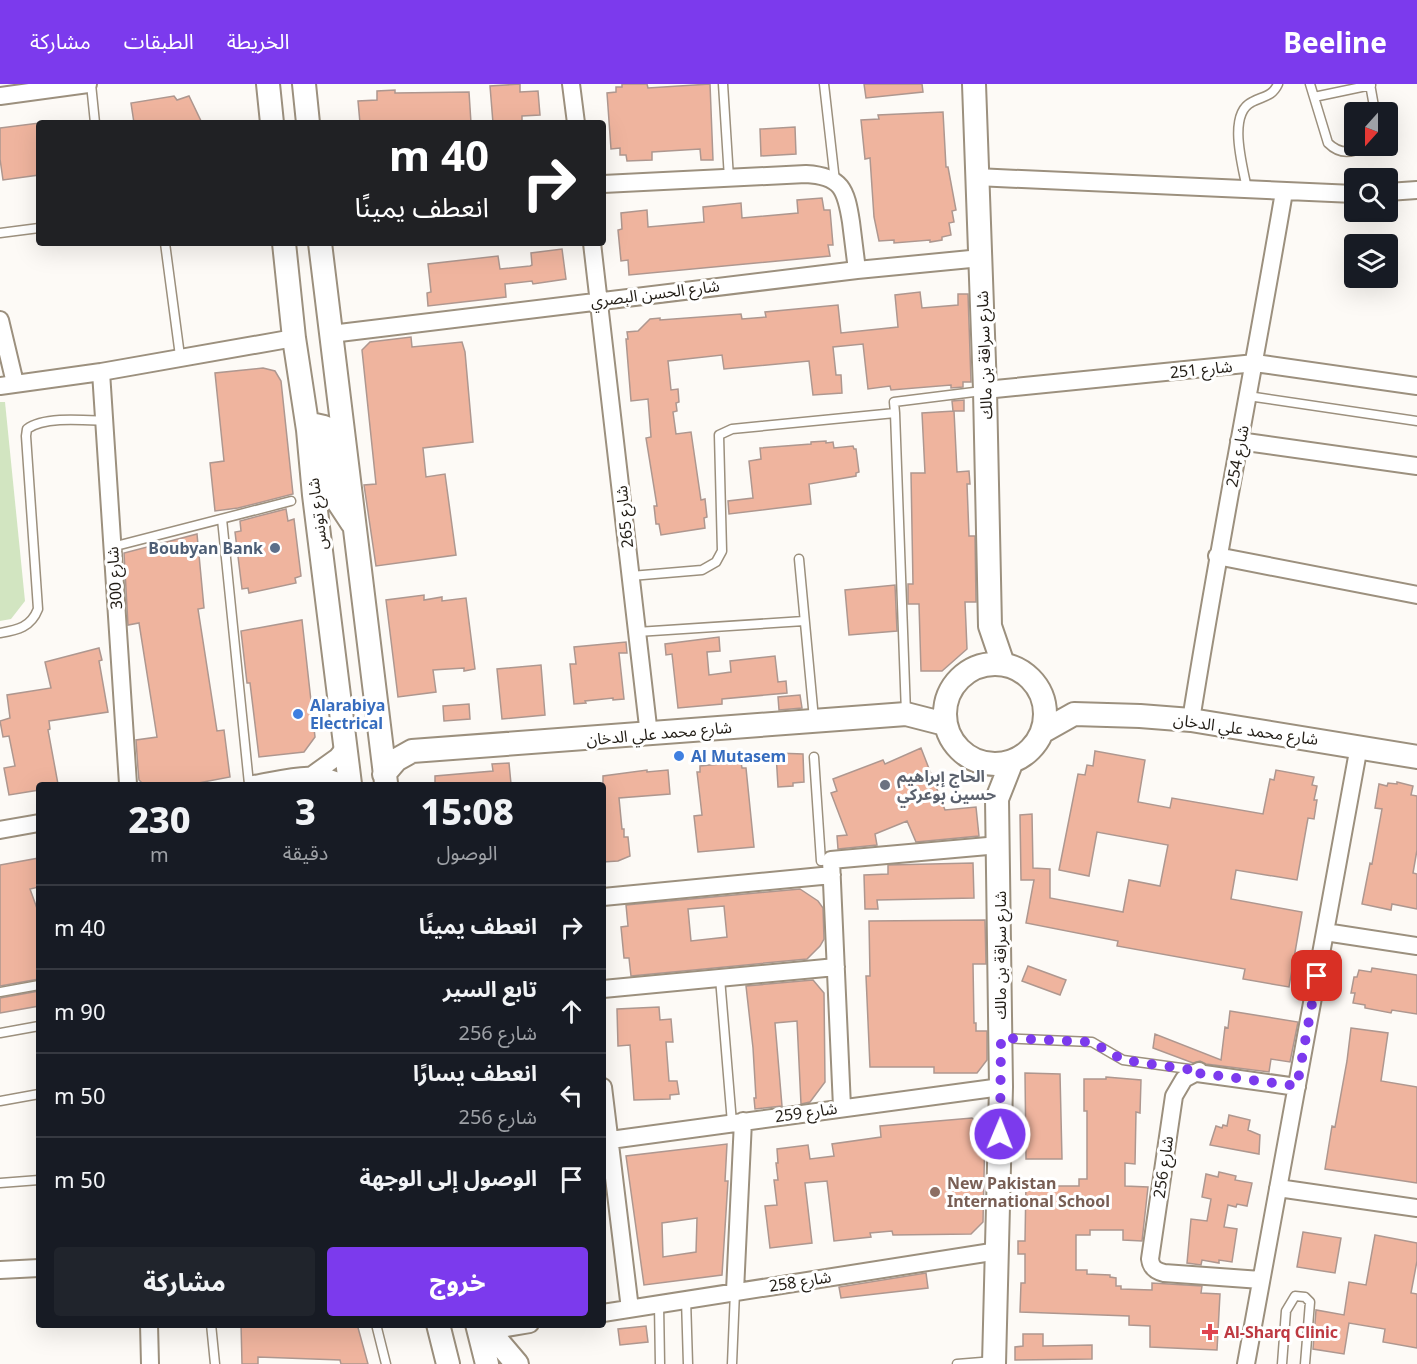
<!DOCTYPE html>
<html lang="ar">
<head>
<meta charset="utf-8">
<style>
  body { margin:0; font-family:"Noto Sans","Noto Sans Arabic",sans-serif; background:#20242c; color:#f1f3f6; direction:rtl; height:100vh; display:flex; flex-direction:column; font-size:22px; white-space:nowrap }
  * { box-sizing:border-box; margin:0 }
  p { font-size:20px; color:#9ea1a6 }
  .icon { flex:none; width:33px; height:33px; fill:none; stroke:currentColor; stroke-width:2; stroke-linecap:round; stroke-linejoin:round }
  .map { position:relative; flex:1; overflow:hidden; direction:ltr }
  .details { position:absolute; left:36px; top:698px; width:570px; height:546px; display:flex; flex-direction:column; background:#171b24; border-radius:6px; box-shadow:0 6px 24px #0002; direction:rtl }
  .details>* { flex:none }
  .guide { position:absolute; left:36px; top:36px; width:570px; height:126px; border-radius:6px; box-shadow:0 6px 24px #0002; direction:rtl; background:#202124; color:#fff; overflow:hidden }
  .needle { width:39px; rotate:201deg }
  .fabs { position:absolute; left:1344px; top:18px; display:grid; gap:12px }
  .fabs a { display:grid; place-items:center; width:54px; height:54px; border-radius:6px; background:#171b24; box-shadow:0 6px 24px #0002; font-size:30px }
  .pin { position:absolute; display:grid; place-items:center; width:51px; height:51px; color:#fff; margin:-26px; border-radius:12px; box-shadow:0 3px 9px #0006 }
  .me { position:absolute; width:66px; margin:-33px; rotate:1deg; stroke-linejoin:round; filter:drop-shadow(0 0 4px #0008) }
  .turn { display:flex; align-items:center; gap:21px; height:126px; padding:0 18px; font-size:27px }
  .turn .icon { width:78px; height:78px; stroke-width:2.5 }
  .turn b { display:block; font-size:42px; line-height:51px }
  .eta { display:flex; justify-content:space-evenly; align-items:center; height:102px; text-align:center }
  .eta b { font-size:36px; font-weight:800; line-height:42px }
  .button { display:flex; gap:12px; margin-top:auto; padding:12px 18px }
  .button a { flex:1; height:69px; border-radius:6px; background:#7c3aed; color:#fff; font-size:24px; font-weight:800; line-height:69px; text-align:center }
  .button a+a { background:#20242c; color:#f1f3f6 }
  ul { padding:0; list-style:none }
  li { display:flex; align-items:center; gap:18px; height:84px; padding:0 18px; border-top:2px solid #363941 }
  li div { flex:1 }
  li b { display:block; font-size:22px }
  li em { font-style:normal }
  header { display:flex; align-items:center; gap:36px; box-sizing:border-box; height:84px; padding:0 30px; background:#7c3aed; color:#fff }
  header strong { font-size:28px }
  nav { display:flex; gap:33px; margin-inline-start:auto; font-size:21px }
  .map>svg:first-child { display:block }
  .green { fill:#d2e5c1 }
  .building { fill:#efb49e; stroke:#ae978f; stroke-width:1.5; fill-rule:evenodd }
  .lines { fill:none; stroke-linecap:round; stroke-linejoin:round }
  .lane-casing { stroke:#9c907e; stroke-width:11 }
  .street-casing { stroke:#9c907e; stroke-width:20 }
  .secondary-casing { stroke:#9c907e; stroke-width:26 }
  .lane { stroke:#fff; stroke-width:8 }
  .street { stroke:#fff; stroke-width:16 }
  .secondary { stroke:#fff; stroke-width:22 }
  .route { stroke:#7c3aed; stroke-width:10; stroke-dasharray:0 18 }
  .service-dot { fill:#5c6f8a; stroke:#fff; stroke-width:2 }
  .shop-dot { fill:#3f7fe0; stroke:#fff; stroke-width:2 }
  .worship-dot { fill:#6b7280; stroke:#fff; stroke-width:2 }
  .education-dot { fill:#8d6e63; stroke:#fff; stroke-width:2 }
  .health-dot { fill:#e0444e; stroke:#fff; stroke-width:2 }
  .labels { text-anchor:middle; stroke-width:6; stroke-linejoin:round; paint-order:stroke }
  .street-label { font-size:16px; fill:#221d16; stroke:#fff }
  .service-label { font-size:16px; font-weight:bold; fill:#4e5e75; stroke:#fff; text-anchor:end }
  .shop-label { font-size:16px; font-weight:bold; fill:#366cbe; stroke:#fff; text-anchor:start }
  .worship-label { font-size:16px; font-weight:bold; fill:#5b616d; stroke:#fff; text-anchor:start }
  .education-label { font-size:16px; font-weight:bold; fill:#785e54; stroke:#fff; text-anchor:start }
  .health-label { font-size:16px; font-weight:bold; fill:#be3a42; stroke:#fff; text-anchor:start }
</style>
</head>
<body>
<header>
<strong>Beeline</strong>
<nav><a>الخريطة</a><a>الطبقات</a><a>مشاركة</a></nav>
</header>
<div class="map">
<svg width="1417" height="1280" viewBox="0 0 1417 1280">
  <rect width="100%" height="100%" fill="#fdfaf6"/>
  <path class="green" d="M0 318H5L25 517 11 535 0 537Z"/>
  <path class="building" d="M520 0V8L538 7 540 31 522 32V39H493L490 2Z
    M622 0H647L648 4 710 0 713 76H701L700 65 652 68V76L627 77 626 71H620V64L611 65 607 9 616 8V3H622Z
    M864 0H922L923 8 866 14Z
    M395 6V9L469 8 471 39H360L358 17 377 16V7Z
    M174 12 177 16 189 12 202 39H134L131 19Z
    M943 28 946 83H948L956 126 952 127 954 138 949 139 951 151 942 153V156L930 158V156L894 159V156L879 157 874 133 870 74 865 75 861 36 879 35 878 31Z
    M39 39V91L3 96 0 75V44Z
    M795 43 796 70 761 72 760 45Z
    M822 114 824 126H830L833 161H828L830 172 629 191 628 176 621 177 618 146 622 145 621 129 647 126 648 143 704 138 703 123 741 119 742 134 798 129 797 116Z
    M562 165 566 195 533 200 532 197 505 200 506 213 428 222 427 209 431 208 428 180 498 172 500 185 530 182 532 181 531 169Z
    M920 208 922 224 958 221V210H968L971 298H963V303L951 304V301L891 306 890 302 868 305 863 260 833 263 836 291H841L842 309 813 311 809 277 724 285 722 271 668 277 671 306 678 305 679 318 676 319 677 327 673 328 676 350 691 348 701 416 705 415 707 433 704 434 705 444 661 451 659 440H656L654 422H657L646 354 651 353 648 315 631 317 626 255H628L627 248 638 247 650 235 660 234V236L741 230 742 235 766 233 765 228 838 221 841 249 898 243 895 211Z
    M411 253 412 263 462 258 465 268 473 358 423 364 426 393 445 390 456 471 376 482 364 401 376 400 362 266 370 258Z
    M263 284 275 287 281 297 293 410 238 424 215 427 210 379 224 377 215 289Z
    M964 316V327H953L952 317Z
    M954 327 957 388 969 387 970 400H967L969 452H975L976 518H965L967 565 942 587H921L919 520H908V500H913L911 389H925L922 329Z
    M826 357V359L833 358 834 364 853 362 854 365H856L859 388 856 389V392L809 400 811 420 729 430 728 417 753 414 749 377 761 375 760 364 811 360V358Z
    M286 425 288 437 294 435 301 492 295 494 296 499 249 509 248 504 242 505 235 448 241 447 240 437Z
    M197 450 204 524 198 525 217 647 224 646 230 693 193 700H143L139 696 138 685 136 656 157 653 139 539 128 541 124 469Z
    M895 501 897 547 849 551 845 506Z
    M424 511V516L442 513V517L466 514 475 585 464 587V584L433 586 436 608 398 613 386 516Z
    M302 536 315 653 304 668 259 673 250 599H247L241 547Z
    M719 553 720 567 707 568 709 591 731 588 730 577 775 572 778 598 786 597 787 609 722 615V620L678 624 672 570 666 571 665 560Z
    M626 558 627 569H619L624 615 613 616V614L585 617 586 619 574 620 570 580H576L574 563Z
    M99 564 102 576 99 577 108 628 49 637 50 645 48 646 58 700H39V706L9 711 4 684 15 682 9 652 3 653 0 637 10 634 7 611 51 604 45 578Z
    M541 581 545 631 502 635 497 585Z
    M800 611 802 624 779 626 778 613Z
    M469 620 470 635 444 637 443 622Z
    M921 664 945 726 976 723 979 752 916 758 907 737 875 750 877 761 838 765 837 752 847 751 831 709 837 707 833 695 883 676 885 680Z
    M1095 667 1145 676 1138 718 1170 724 1172 714 1263 730 1270 695 1274 696 1276 686 1314 693 1312 701 1317 702 1314 716H1317L1314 735 1308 734 1297 796 1236 786 1231 815 1302 828 1289 903 1243 895 1245 885 1117 862 1118 857 1026 839 1034 796H1021L1020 731 1032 730 1033 784 1050 785V814L1123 828 1129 796 1160 802 1168 761 1097 748 1089 792 1059 786 1078 690 1085 691 1087 681 1093 682Z
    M776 669 803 670 804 698 793 699V702L778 703Z
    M741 678 742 684H746L754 763 698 768 694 732 702 731 697 688H700V682Z
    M509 679 511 700H435V692L493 687 492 680Z
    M647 686V688L668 686 670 710 619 714 622 745H624V753H628L630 772 618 777 603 778V692Z
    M1397 698 1413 702 1411 711 1417 712V766L1413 789 1417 790V825L1392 820 1391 826 1362 820 1370 779 1372 780 1382 725 1375 724 1379 700 1387 702 1388 699 1397 700Z
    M39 774V803L30 805 39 830V895L0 902V781Z
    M973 779 974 814 877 816 878 825H865L864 791 888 790V781Z
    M800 805 818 817 823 824 824 855 820 862 807 875 631 892 629 874H624L621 843 628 842 626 821ZM724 822 727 853 691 857 688 825Z
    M985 836 986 880H973L974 939H976V947H987V976L977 989H934V983H870L866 892H870L869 837Z
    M1028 882 1066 896 1060 911 1022 897Z
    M1372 884 1417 891V930L1392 926 1391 929 1365 924V921L1353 919 1355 909H1351L1354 893H1357L1359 886 1371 888Z
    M813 896 824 909 825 998 810 1018 801 1020 797 937 775 939 782 1022 755 1025 754 1014H756L753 964 746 902Z
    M39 907V922L0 929V914Z
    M659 923 660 936 671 935 673 958H666L669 997H677L679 1010 670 1011V1015L634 1016 630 961 618 962 617 925Z
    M1230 927 1298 938 1290 978 1271 975 1269 988 1206 980 1200 977 1193 979 1153 964 1155 950 1221 976 1225 943 1228 944Z
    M1351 944 1388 949 1381 997 1417 1003V1099L1325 1085 1332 1042 1335 1043 1347 977Z
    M1025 989 1060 990 1062 1075H1026Z
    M1106 993 1141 996 1140 1029 1136 1028 1135 1080 1125 1079V1102L1148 1103 1142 1157 1123 1156V1146H1090V1151H1076V1186H1087V1190L1110 1191V1193L1116 1194V1202H1121V1205L1152 1206V1199L1202 1202 1201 1209 1220 1210 1217 1266 1150 1263V1242L1129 1241V1232L1020 1228 1021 1199H1025V1170H1018V1157H1025L1026 1098H1051V1102H1079V1095H1087V1027H1084V995H1106Z
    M1229 1031 1250 1036 1248 1046 1260 1051 1259 1070 1210 1061 1216 1042 1222 1044 1223 1041 1227 1042Z
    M972 1034 985 1046 983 1138 971 1150 893 1151 892 1147 870 1149 871 1153 834 1157 827 1097 805 1099 812 1159 770 1164 765 1122 777 1121 774 1096H778L776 1079H778L777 1065 808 1061 810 1075 834 1072 832 1060 881 1053 880 1042Z
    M727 1060 725 1097H728L722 1191 644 1201 626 1072ZM697 1134 696 1168 663 1173 662 1139Z
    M1219 1088 1236 1092 1235 1096 1252 1099 1247 1122 1237 1120 1236 1123 1228 1121 1224 1143 1237 1145 1232 1178 1219 1176V1179L1202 1176 1201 1181 1187 1179 1191 1135 1207 1137 1211 1115 1202 1113 1206 1090 1218 1093Z
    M1303 1148 1341 1154 1335 1189 1297 1183Z
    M1375 1151 1417 1159V1177L1411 1209 1417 1210V1264L1383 1258 1385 1245 1349 1239 1344 1270 1313 1265 1316 1226 1344 1231 1349 1198 1366 1201Z
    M926 1189 928 1204 841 1214 839 1203Z
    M241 1240H357L368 1280H341L340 1276 258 1273V1280H242Z
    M646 1242 648 1258 620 1261 618 1245Z
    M1023 1250H1043V1262L1092 1261V1275L1015 1276V1263L1023 1262Z"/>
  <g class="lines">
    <g class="lane-casing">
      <path id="lane" d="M91 0 95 39
        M723 0 729 94
        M824 0 835 97
        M1310 0 1328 59C1339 70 1351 70 1364 62
        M1370 0 1375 28
        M1314 13 1371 1
        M1247 105C1243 83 1227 30 1252 18 1263 12 1272 13 1278 0
        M0 149 39 144
        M165 159 180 272
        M1248 312 1417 337
        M895 329 906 629
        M222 435 249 700
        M112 463 291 417
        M799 475 814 635
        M631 492 702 486 716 478 722 467 719 351 732 345 895 329 894 318 982 307
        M637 548 804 537
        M0 549C18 546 31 543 38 525L26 352 27 345C44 332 84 336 105 337
        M814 673 821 777 831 776
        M720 894 732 1039
        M0 908 39 901
        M0 949 39 942
        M1001 954 1092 958 1123 976 1196 986
        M0 1017 39 1010
        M0 1099 39 1096
        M686 1215 688 1280
        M659 1220 660 1280
        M211 1240 215 1280
        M376 1240 386 1280
        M732 1280 735 1207
        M957 1280 994 1277
        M1282 1280 1286 1227 1295 1212 1305 1213 1310 1218 1305 1280"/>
    </g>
    <g class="street-casing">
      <path id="street" d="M571 0 576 39
        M0 12 88 0
        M976 93 1354 110
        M603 100 806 90C842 92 846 106 851 138 853 154 855 170 857 186
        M1388 108 1417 106
        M592 159 649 651
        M0 236 15 299
        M331 250 857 186 981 174
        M101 288 128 700
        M0 302 101 288 294 254
        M985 306 1255 279 1417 302
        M1239 357 1417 382
        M1217 472 1417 511
        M1191 636C1219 459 1254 284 1284 108
        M312 691 337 673 346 662
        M254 700C284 695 317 684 344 700
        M0 746 39 739
        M603 813 832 791
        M1325 848 1417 862
        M603 905 836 883
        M603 1003 630 1225
        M842 1023 831 776 999 761
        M603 1057 1001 1003
        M1278 1104 1417 1124
        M0 1186 39 1184
        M1261 1196 1164 1189C1156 1187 1151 1184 1150 1175L1174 1012 1184 995 1199 987 1197 989 1297 1003
        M735 1207 743 1037
        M603 1229 998 1167
        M149 1240 150 1280
        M489 1247 530 1240
        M1246 1280 1359 662"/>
    </g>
    <g class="secondary-casing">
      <path id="secondary" d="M268 0 272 39
        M304 0 308 39
        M974 0 985 306 990 542 1003 580
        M284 159 294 254 308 346 314 411 350 700
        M320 159 386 699
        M308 346 315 341 324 343 333 410 352 439
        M945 630a50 50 0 1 1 100 0a50 50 0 1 1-100 0Z
        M1042 648 1074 630 1140 632 1191 636 1417 673
        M384 690 396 676 412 667 906 630 945 640
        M438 1240 448 1280
        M477 1240 487 1280
        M486 1240 489 1247 517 1280
        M994 1280 1001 1003 997 715 1012 677"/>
    </g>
    <use href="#lane" class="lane"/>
    <use href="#street" class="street"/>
    <use href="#secondary" class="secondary"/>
  </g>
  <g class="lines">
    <path class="route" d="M1000 1050 1001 954 1092 958 1123 976 1199 987 1197 989 1297 1002 1317 892"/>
  </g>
  <circle class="service-dot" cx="275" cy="464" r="6"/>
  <g class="shop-dot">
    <circle cx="298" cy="630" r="6"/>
    <circle cx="679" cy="672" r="6"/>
  </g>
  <circle class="worship-dot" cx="885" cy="701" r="6"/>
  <circle class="education-dot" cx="935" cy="1108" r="6"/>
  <path class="health-dot" d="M1207 1239h6v6h6v6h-6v6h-6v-6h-6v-6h6z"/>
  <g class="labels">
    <g class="street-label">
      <text transform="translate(655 209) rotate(-7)" y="6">شارع الحسن البصري</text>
      <text transform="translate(984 271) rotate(-92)" y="6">شارع سراقة بن مالك</text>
      <text transform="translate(1201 285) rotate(-6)" y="6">شارع 251</text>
      <text transform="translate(1237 372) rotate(-79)" y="6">شارع 254</text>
      <text transform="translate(317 430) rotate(-97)" y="6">شارع تونس</text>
      <text transform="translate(624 433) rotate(-96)" y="6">شارع 265</text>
      <text transform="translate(114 494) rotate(-94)" y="6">شارع 300</text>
      <text transform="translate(1246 645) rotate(8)" y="6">شارع محمد علي الدخان</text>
      <text transform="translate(659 649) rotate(-5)" y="6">شارع محمد علي الدخان</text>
      <text transform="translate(1000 871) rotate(-90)" y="6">شارع سراقة بن مالك</text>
      <text transform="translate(806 1028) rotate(-8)" y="6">شارع 259</text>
      <text transform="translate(1163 1083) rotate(-82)" y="6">شارع 256</text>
      <text transform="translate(800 1197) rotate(-9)" y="6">شارع 258</text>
    </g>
    <g class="service-label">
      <text x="263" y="470">Boubyan Bank</text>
    </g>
    <g class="shop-label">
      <text x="310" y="627">Alarabiya<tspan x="310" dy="18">Electrical</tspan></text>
      <text x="691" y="678">Al Mutasem</text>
    </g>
    <g class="worship-label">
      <text x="897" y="698">الحاج إبراهيم<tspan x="897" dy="18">حسين بوعركي</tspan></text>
    </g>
    <g class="education-label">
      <text x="947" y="1105">New Pakistan<tspan x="947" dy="18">International School</tspan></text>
    </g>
    <g class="health-label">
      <text x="1224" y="1254">Al-Sharq Clinic</text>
    </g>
  </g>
</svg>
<div class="fabs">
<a><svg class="needle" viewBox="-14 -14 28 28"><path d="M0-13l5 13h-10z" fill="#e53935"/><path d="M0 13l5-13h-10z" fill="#9ea1a6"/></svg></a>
<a><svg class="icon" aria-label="search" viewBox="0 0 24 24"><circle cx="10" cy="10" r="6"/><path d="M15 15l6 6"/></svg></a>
<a><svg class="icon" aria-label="layers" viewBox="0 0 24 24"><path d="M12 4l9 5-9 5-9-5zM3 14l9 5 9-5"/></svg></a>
</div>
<div class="pin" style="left:1317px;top:892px;background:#d93025"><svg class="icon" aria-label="arrive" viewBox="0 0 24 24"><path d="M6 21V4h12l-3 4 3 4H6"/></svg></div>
<svg class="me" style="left:1000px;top:1050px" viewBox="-20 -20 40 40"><circle r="17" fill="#7c3aed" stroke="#fff" stroke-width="3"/><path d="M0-11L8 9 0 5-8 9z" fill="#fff"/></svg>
<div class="guide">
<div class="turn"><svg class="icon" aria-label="right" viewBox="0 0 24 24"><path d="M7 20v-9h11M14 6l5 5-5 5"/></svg><div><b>40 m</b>انعطف يمينًا</div></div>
</div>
<section class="details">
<div class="eta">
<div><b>15:08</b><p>الوصول</p></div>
<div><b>3</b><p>دقيقة</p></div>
<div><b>230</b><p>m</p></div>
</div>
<ul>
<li><svg class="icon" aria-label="right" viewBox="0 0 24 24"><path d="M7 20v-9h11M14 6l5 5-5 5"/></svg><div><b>انعطف يمينًا</b></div><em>40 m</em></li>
<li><svg class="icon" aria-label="ahead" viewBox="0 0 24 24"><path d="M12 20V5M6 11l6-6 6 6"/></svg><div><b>تابع السير</b><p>شارع 256</p></div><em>90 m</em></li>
<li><svg class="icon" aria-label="left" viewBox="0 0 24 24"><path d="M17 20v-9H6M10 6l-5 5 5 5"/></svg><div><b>انعطف يسارًا</b><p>شارع 256</p></div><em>50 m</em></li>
<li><svg class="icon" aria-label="arrive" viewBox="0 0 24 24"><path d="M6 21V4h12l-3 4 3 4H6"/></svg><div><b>الوصول إلى الوجهة</b></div><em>50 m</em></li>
</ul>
<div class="button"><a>خروج</a><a>مشاركة</a></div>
</section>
</div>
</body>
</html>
